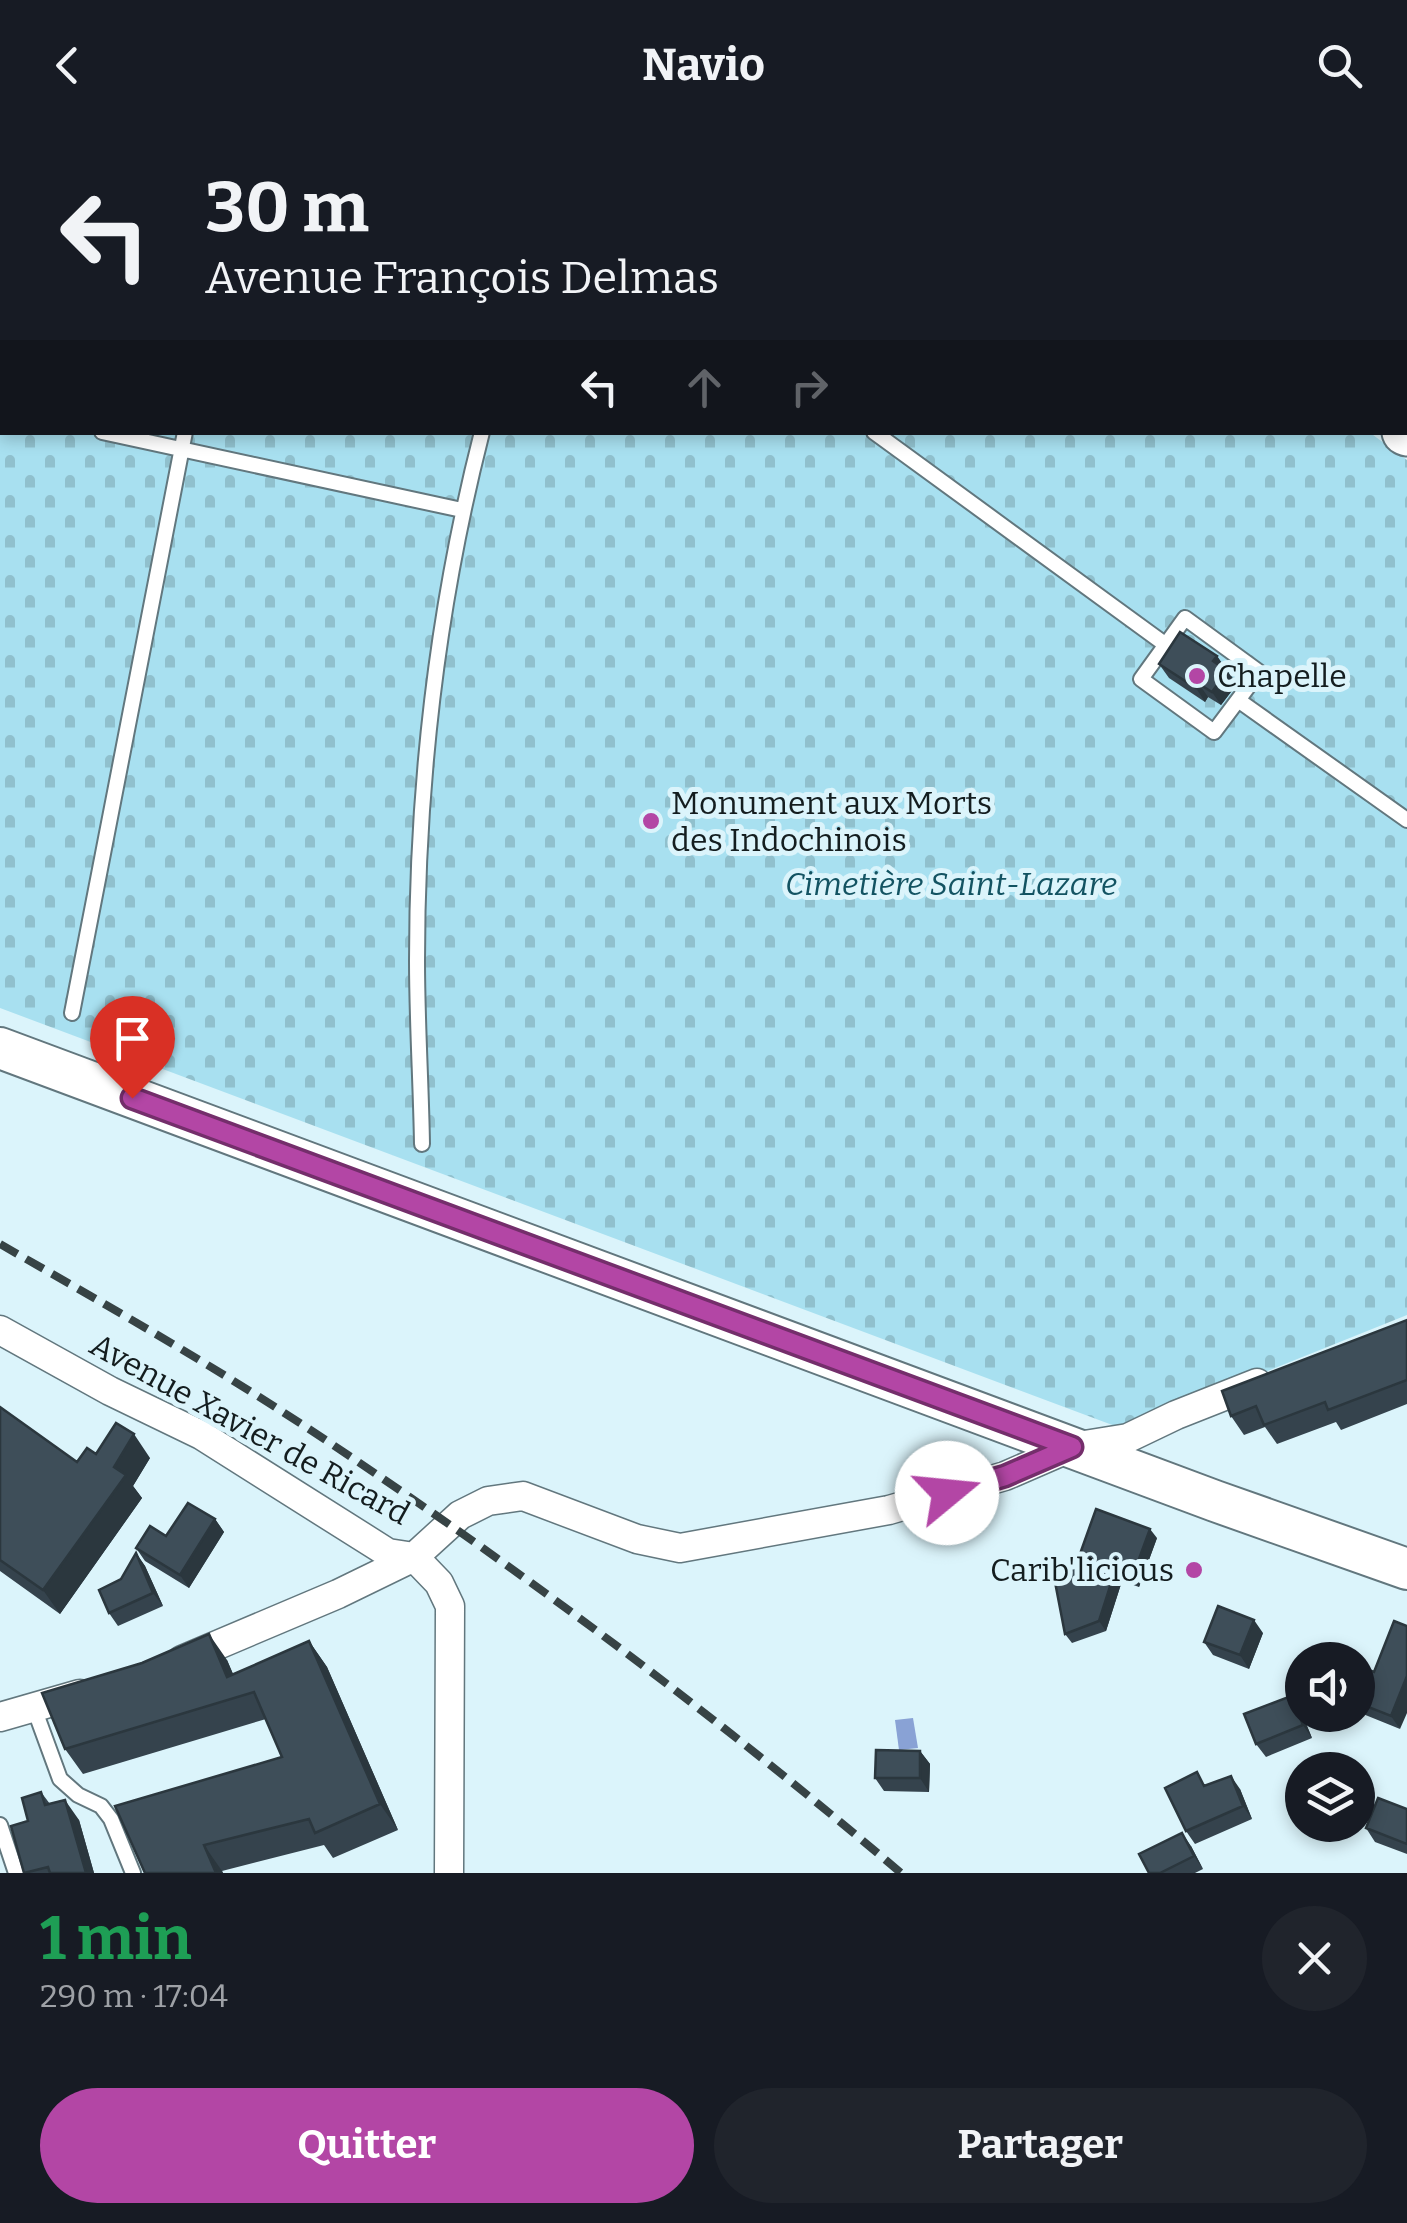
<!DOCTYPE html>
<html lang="fr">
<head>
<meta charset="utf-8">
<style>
  body { margin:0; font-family:Bitter,serif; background:#20242c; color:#f1f3f6; height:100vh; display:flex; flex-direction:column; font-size:38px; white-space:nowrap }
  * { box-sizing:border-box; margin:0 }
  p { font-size:32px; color:#9ea1a6 }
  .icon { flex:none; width:55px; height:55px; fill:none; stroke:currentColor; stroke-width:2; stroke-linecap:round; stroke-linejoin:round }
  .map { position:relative; height:1743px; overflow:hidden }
  .side { display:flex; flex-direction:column; background:#171b24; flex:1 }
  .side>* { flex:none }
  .banner { position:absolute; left:0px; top:0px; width:1408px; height:305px; box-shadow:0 5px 15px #0003; background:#171b24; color:#f1f3f6; overflow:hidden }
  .fabs { position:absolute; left:1285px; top:1512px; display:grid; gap:20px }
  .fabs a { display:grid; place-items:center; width:90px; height:90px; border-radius:50%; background:#171b24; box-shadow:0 5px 15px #0003; font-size:50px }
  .pin { position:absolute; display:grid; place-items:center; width:85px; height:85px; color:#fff; margin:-102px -42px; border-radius:50% 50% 50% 0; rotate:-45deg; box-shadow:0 0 10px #0007 }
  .pin .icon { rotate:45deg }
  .me { position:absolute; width:110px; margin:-55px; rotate:73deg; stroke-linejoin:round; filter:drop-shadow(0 0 8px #0008) }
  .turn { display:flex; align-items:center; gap:35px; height:210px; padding:0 40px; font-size:45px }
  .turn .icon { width:130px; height:130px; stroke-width:2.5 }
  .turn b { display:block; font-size:70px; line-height:85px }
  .lanes { display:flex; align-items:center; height:95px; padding:0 40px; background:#0003; justify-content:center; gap:50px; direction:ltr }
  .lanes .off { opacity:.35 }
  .round { display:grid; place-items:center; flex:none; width:105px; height:105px; border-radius:52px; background:#20242c }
  .overview { display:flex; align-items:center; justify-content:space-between; height:170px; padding:0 40px }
  h1 { font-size:60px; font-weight:700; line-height:75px; color:#1e9e55 }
  .action { display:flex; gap:20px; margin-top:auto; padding:20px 40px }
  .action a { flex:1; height:115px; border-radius:60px; background:#b346a5; color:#fff; font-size:40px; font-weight:700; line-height:115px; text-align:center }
  .action a+a { background:#20242c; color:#f1f3f6 }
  header { display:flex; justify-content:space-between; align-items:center; height:130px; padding:0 40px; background:#171b24; font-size:45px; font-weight:700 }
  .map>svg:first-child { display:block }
  .cemetery { fill:url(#cemetery-stones) }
  .water { fill:#89a2d5 }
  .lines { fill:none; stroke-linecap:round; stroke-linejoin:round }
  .lane-casing { stroke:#62777e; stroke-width:18 }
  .street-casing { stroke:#62777e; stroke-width:31 }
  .secondary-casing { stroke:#62777e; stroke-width:44 }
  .primary-casing { stroke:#62777e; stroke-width:49 }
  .lane { stroke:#fff; stroke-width:14 }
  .street { stroke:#fff; stroke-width:28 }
  .secondary { stroke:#fff; stroke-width:40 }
  .primary { stroke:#fff; stroke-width:45 }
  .tram { stroke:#374345; stroke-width:2.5 }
  .rail { stroke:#374345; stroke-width:8; stroke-dasharray:20 10; stroke-linecap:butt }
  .wall { fill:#35434d }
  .shaded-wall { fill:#2b373e }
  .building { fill:#3e4e59; stroke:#2b373e; stroke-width:2.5 }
  .route-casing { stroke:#742e6b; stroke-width:25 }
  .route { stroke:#b346a5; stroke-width:18 }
  .poi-dot { fill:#b346a5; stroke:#dbf4fb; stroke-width:4 }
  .labels { text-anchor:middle; stroke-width:10; stroke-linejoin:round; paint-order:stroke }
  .poi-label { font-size:32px; fill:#141d1f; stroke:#dbf4fb; text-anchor:start }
  .park-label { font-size:32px; font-style:italic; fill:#135362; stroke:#dbf4fb }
  .street-label { font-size:32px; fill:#141d1f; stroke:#dbf4fb }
</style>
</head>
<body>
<header><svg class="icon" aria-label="back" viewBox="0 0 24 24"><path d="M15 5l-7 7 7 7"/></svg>Navio<svg class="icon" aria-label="search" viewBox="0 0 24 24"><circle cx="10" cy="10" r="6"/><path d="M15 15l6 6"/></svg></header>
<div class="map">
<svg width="1407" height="1743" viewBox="0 0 1407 1743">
  <defs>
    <pattern id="cemetery-stones" width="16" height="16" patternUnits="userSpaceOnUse" patternTransform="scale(2.5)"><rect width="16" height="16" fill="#a8e0f0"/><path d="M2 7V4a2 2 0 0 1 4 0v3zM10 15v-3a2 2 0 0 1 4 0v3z" fill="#90c0cd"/></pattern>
  </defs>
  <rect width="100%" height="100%" fill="#dbf4fb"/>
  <path class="cemetery" d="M0 0 955 2H2V302H1369L1407 330V1185L1123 1299 0 878Z"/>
  <path class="water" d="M913 1588 918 1618 899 1620 895 1590Z"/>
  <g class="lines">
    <g class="lane-casing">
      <path id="lane" d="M699 0 700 2
        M243 2V0
        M550 2 551 0
        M0 283H2
        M102 302 462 380
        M874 302 1166 515
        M1185 488 1259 542 1214 602 1141 549Z
        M1238 570 1407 690
        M72 883 185 302
        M422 1014C421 953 417 892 417 831 417 654 438 474 482 302
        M34 1578 60 1649 78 1665 101 1676 111 1689 133 1743
        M0 1695 16 1743"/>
    </g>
    <g class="street-casing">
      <path id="street" d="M1405 205 1407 208
        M0 1200 110 1261 201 1305 388 1423 414 1427
        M414 1427 439 1453 450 1476 449 1743
        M182 1530 338 1464 414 1427 460 1385 488 1371 523 1366 637 1409 680 1418 889 1380 1005 1346 1072 1317 1128 1308 1176 1285 1257 1253
        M0 1587 80 1564"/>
    </g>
    <g class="secondary-casing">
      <path id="secondary" d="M980 0 983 2
        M0 918 1215 1371 1407 1439"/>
    </g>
    <g class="primary-casing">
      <path id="primary" d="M1118 0 1120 2
        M1405 302 1407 303"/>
    </g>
    <use href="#lane" class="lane"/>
    <use href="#street" class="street"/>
    <use href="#secondary" class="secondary"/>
    <use href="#primary" class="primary"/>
    <path class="tram" d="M1201 0 1203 2
      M1405 260 1407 262"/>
    <path class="rail" d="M0 1114C103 1173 207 1232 306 1297 513 1434 712 1582 901 1743"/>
  </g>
  <path class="wall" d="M1217 526 1237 554 1221 575 1208 567 1205 572 1169 548 1159 534Z
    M1407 1190V1274L1341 1300 1336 1292 1277 1314 1265 1297 1244 1305 1231 1286Z
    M0 1277 77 1332 96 1324 150 1328 133 1356 142 1368 60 1484 0 1441Z
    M215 1389 224 1402 189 1458 145 1431 136 1418Z
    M1157 1408 1139 1457 1122 1451 1106 1501 1072 1513 1065 1504 1075 1438Z
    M136 1423 145 1436 163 1476 118 1496 109 1483 121 1449Z
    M1263 1503 1249 1539 1213 1525 1204 1512Z
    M309 1511 327 1537 398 1700 333 1728 324 1715 222 1741 223 1743H145L282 1627 266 1589 83 1644 65 1619 227 1530 233 1544Z
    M1358 1536 1374 1542 1400 1599 1358 1582Z
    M1300 1579 1312 1608 1266 1627 1256 1614Z
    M920 1621 930 1634 929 1662 884 1661 875 1648Z
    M1206 1655 1240 1659 1252 1689 1195 1714 1186 1701Z
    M41 1662 50 1674 79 1690 94 1743H24L28 1691Z
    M1407 1679V1724L1375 1712 1366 1698Z
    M1191 1716 1203 1739 1195 1743H1149Z"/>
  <path class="shaded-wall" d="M1217 526 1226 540 1213 531Z
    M1227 541 1237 554 1221 575 1212 562Z
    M1199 554 1208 567 1205 572 1196 558Z
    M134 1304 150 1328 133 1356 142 1368 60 1484 43 1460Z
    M215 1389 224 1402 189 1458 180 1445Z
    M1150 1399 1157 1408 1139 1457 1132 1448Z
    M136 1423 145 1436 163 1476 153 1463Z
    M1115 1441 1122 1451 1106 1501 1099 1491Z
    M1254 1490 1263 1503 1249 1539 1240 1525Z
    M209 1504 227 1530 242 1565 227 1547Z
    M309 1511 327 1537 398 1700 380 1674Z
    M1407 1546V1583L1400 1599 1391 1586Z
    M1291 1566 1300 1579 1312 1608 1303 1595Z
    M920 1621 930 1634 929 1662 920 1648Z
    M1231 1646 1240 1659 1252 1689 1243 1676Z
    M65 1670 79 1690 94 1743H86Z
    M1182 1703 1191 1716 1203 1739 1194 1726Z
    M204 1715 222 1741 223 1743H216Z"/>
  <path class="building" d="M1301 0H1373L1374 2H1303Z
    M1180 502 1217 526 1213 531 1227 541 1212 562 1199 554 1196 558 1159 534Z
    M1407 1190V1250L1328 1280 1325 1272 1264 1295 1256 1276 1231 1286 1222 1261Z
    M0 1277 77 1332 87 1318 96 1324 116 1293 134 1304 114 1337 126 1345 43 1460 0 1430Z
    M188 1373 215 1389 180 1445 136 1418 150 1396 166 1406Z
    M1096 1379 1150 1399 1132 1448 1115 1441 1099 1491 1065 1504 1051 1431 1075 1438Z
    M136 1423 153 1463 109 1483 99 1460 121 1449Z
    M1218 1476 1254 1490 1240 1525 1204 1512Z
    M1394 1491 1407 1496V1546L1391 1586 1358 1573V1536L1374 1542Z
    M209 1504 227 1547 309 1511 380 1674 315 1703 309 1689 204 1715 216 1743H145L115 1676 282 1627 254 1562 65 1619 42 1563 142 1533Z
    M1291 1566 1303 1595 1256 1614 1244 1584Z
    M876 1620 920 1621V1648H875Z
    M1197 1642 1204 1656 1231 1646 1243 1676 1186 1701 1165 1658Z
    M41 1662 45 1675 65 1670 86 1743H50L48 1737 24 1743 11 1696 28 1691 22 1668Z
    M1378 1668 1407 1679V1714L1366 1698Z
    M1182 1703 1194 1726 1160 1743H1149L1139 1724Z"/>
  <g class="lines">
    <g class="route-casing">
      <path id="route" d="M132 968 1072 1317 1005 1346 947 1363"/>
    </g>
    <use href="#route" class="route"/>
  </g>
  <g class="poi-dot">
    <circle cx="1197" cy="546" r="10"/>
    <circle cx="651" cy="691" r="10"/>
    <circle cx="1194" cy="1440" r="10"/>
  </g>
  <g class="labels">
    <g class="poi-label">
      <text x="1217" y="557">Chapelle</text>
      <text x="671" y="684">Monument aux Morts<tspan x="671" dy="37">des Indochinois</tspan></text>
      <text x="1174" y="1451" text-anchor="end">Carib'licious</text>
    </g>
    <g class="park-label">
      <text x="951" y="765">Cimetière Saint-Lazare</text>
    </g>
    <g class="street-label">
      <text transform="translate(250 1299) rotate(29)" y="11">Avenue Xavier de Ricard</text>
    </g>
  </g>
</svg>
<div class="fabs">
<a><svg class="icon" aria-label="sound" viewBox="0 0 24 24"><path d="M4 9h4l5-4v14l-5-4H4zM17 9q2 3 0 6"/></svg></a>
<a><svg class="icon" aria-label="layers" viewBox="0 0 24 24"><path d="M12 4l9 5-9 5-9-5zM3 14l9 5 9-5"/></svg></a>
</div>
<div class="pin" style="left:132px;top:968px;background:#d93025"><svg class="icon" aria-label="arrive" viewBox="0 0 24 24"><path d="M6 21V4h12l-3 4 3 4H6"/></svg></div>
<svg class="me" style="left:947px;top:1363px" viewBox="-20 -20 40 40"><circle r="19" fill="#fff"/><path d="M0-13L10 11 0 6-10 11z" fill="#b346a5"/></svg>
<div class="banner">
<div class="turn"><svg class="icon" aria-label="left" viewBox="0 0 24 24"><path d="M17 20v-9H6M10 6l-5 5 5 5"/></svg><div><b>30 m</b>Avenue François Delmas</div></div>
<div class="lanes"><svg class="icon" aria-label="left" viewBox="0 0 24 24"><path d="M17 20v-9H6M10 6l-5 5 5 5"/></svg><svg class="icon off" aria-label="ahead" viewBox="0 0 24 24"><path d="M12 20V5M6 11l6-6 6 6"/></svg><svg class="icon off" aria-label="right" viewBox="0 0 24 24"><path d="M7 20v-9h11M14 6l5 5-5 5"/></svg></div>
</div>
</div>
<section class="side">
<div class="overview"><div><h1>1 min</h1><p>290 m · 17:04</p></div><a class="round"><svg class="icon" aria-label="close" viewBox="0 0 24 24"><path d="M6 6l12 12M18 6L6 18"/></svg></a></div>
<div class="action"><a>Quitter</a><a>Partager</a></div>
</section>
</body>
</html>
